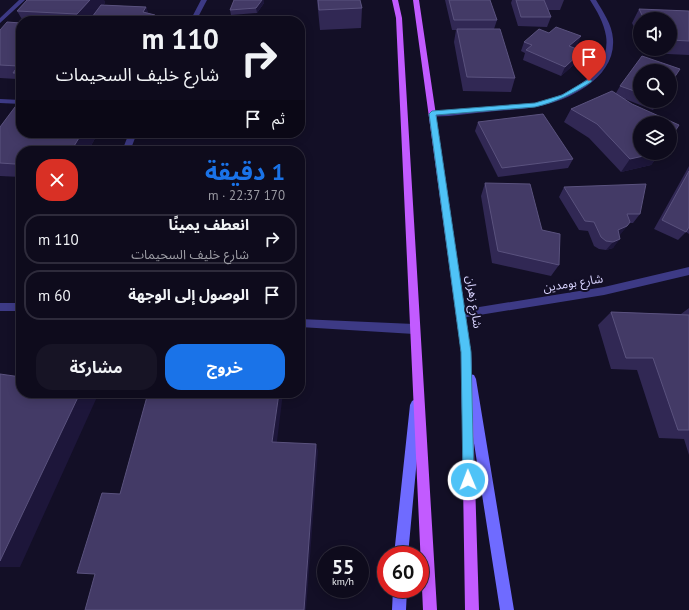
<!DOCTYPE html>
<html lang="ar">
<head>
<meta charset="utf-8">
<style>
  body { margin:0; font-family:"PT Sans","Noto Sans Arabic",sans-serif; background:#171425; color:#f1f3f6; direction:rtl; height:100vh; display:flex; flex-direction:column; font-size:15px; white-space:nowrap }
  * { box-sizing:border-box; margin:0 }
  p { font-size:13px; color:#9b9ba3 }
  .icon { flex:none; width:22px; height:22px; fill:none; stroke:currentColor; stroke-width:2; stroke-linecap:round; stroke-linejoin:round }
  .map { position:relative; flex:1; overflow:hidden; direction:ltr }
  .drawer { position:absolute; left:16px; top:146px; width:289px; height:252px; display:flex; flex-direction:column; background:#0e0b1c; border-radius:16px; box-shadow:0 2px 10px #0003,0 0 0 1px #2e2b3b; direction:rtl }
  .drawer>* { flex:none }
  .banner { position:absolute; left:16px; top:16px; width:289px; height:122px; border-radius:16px; box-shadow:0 2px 10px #0003,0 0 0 1px #2e2b3b; direction:rtl; background:#0e0b1c; color:#f1f3f6; overflow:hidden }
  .buttons { position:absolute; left:633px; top:12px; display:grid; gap:8px }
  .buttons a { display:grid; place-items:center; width:44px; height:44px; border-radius:50%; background:#0e0b1c; box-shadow:0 2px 10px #0003,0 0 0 1px #2e2b3b; font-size:20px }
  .speed { position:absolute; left:317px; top:546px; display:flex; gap:8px; font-size:20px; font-weight:700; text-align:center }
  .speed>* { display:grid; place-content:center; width:52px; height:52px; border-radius:50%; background:#0e0b1c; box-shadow:0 2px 10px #0003,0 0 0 1px #2e2b3b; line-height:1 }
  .speed small { font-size:10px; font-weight:400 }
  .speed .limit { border:6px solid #d22; background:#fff; color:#111 }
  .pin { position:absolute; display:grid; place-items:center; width:34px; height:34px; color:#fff; margin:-41px -17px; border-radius:50% 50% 50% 0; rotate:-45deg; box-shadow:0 0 4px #0007 }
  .pin .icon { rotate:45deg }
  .me { position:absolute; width:44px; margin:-22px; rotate:359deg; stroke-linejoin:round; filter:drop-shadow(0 0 3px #0008) }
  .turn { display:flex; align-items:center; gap:14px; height:84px; padding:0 20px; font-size:18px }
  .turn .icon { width:52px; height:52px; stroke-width:2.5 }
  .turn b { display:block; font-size:28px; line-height:34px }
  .then { display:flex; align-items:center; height:38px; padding:0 20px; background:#0003; gap:8px; font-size:15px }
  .round { display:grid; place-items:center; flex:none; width:42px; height:42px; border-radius:16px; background:#171425 }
  .head { display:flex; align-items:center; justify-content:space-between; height:68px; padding:0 20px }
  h1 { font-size:24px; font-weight:700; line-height:30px; color:#1a73e8 }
  .action { display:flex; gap:8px; margin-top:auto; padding:8px 20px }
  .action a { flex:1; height:46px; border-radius:16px; background:#1a73e8; color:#fff; font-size:16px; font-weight:700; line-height:46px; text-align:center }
  .action a+a { background:#171425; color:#f1f3f6 }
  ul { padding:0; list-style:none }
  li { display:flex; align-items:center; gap:12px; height:50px; margin:0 8px 6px; padding:0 12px; border:2px solid #2e2b3b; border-radius:16px }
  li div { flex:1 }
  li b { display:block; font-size:15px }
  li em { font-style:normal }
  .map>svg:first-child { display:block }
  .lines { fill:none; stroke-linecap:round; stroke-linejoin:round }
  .minor { fill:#3d3a85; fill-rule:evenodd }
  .tertiary { fill:#3d3a85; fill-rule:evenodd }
  .secondary { fill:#6f6bff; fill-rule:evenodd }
  .primary { fill:#c25bff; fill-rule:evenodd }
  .wall { fill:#312854 }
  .shaded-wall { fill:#1d163a }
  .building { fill:#433a66; stroke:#5a527e }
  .route { fill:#4fc3f7; stroke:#337fa1 }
  .labels { text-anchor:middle; stroke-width:4; stroke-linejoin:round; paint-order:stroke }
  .street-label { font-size:12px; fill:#d9d4ff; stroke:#130f26 }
</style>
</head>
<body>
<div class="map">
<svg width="689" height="610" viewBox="0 0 689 610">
  <rect width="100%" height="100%" fill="#130f26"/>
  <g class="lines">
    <path class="minor" d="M19 0H25L0 23V18Z
      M201 0H207L196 21H190Z
      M590 0H596C603 12 612 24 613 39 616 78 568 101 536 107 520 110 503 110 487 112 473 113 441 118 429 116V112H432C455 110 479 108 502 106 513 105 525 105 535 103 566 97 612 73 606 36 604 23 597 11 590 0Z
      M0 99 21 100V104L0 103Z
      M129 133H137L130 151H122Z
      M0 303H21V311H0Z
      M300 319 414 324 418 326 419 329 418 332 414 334 300 327Z"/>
    <path class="tertiary" d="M689 267V275L604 295 461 318 457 317 456 314 457 311 461 310 604 287Z"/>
    <path class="secondary" d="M470 374 474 375 476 379 514 610H500L464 379 466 375Z
      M416 399 420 401 422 405 408 555H394L410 405 412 401Z
      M393 589H407L406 610H392Z"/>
    <path class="primary" d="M392 0H398L402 18 437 610H423L396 18Z
      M413 0H419L471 352 479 610H465L461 352Z"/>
  </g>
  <path class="wall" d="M27 0H104L105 3 103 5 146 7 148 13 157 21H23L17 11Z
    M234 0H264V3L257 13 231 15 230 10Z
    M317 0H360L362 8 361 28 320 30Z
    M445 0H490L497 20 494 29 515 78 511 92 463 91 454 42 456 30H452Z
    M512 0H564L560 10H548L551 17 547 27 518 26 511 3Z
    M639 9 689 11V55L647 53 645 49H670V19H640V39L632 23Z
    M21 23V85L17 79 0 78V30Z
    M549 33 581 36 576 46 574 48 578 61 561 76 523 60 525 53 521 51 524 42Z
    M640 71V101H659L653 110 625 99 640 153H660L651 165 621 172 589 138 564 122 571 109 616 93 620 86Z
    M478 122 573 159 568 168 498 177 475 131Z
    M0 127 21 133H98L88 151H21V177L0 176Z
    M689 166V234L686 232 678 240 654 229Z
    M485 183 559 265 551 276 492 263 481 196Z
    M564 187 640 214 633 223H630L619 235 613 248 606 250 599 249 594 246 588 231 579 230 559 197Z
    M689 308V455L684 439 659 438 637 370 611 369 598 325 611 312 681 314Z"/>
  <path class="shaded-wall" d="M90 0H104L105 3 89 21H80L77 14Z
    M262 0H264V3L257 13 256 8Z
    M146 7 151 21 143 12Z
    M155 15 157 21H151Z
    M581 36 576 46 565 56 569 46Z
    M582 51 578 61 561 76 565 67Z
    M82 133H98L88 151H71Z
    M657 153H660L651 165 621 172 630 159Z
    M21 156V171L15 164Z
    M627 226 620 235 611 239 618 230Z
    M620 239 613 248 606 250 613 242Z
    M80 393H91L97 397 20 567H0V561Z
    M279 393H283L276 449 272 442Z
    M316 444 318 451 306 610H304Z"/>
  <path class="building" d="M27 0H90L77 14 17 11Z
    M234 0H262L256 8 230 10Z
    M318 0H360L362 8 319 10Z
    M449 0H490L497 20H454Z
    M516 0H544L551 17H521Z
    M101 5 146 7 143 12 155 15 151 21H89Z
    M639 9 689 11V41L670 40V19H644Z
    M7 22 21 23V73H13L18 66 0 65V30Z
    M556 27 581 36 569 46 582 51 565 67 526 50 532 45 524 42 539 29 549 33Z
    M457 29H500L515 78 467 77Z
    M642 56 680 69 670 84V71H640V93L620 86Z
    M612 91 632 104 679 125 670 139V123H640V153H657L630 159 597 124 571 109Z
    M21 99V133H82L71 151H21V156L15 164 0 163V127Z
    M543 114 573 159 502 168 478 122Z
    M689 171V227L686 232 662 220Z
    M485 183 530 184 542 230 560 234 559 265 498 251Z
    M646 184 640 214H627L630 222 627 226 618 230 620 239 613 242 606 241 601 237 594 222 585 221 564 187Z
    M611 312 689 315V430H678L653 358H626Z
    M0 374 21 377V393H80L0 561Z
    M148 393H279L272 442 316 444 304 610H85L95 574 77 573 102 493 120 494Z"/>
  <path class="route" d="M589 79 592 81 591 82C572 94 556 102 535 107L436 115 471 352 474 480 472 484 468 485 464 484 463 480 461 352 429 114 432 111 535 103 562 95Z"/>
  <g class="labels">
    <g class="street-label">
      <text transform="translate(573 283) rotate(-9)" y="4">شارع بومدين</text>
      <text transform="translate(474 302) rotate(82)" y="4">شارع زهران</text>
    </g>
  </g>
</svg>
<div class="buttons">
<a><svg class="icon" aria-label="sound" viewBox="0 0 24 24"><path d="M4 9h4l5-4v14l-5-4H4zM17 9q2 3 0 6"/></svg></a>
<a><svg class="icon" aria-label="search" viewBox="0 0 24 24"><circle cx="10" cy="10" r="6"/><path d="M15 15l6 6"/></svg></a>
<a><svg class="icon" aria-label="layers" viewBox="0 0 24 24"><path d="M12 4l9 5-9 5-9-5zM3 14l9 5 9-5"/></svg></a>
</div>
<div class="speed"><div>55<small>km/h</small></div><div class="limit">60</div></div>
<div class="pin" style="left:589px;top:81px;background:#d93025"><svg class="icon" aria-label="arrive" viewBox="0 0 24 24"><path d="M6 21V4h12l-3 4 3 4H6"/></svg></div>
<svg class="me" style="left:468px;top:480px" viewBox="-20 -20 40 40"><circle r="17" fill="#4fc3f7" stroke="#fff" stroke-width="3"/><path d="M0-11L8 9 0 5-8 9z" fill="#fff"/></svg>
<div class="banner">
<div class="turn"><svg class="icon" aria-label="right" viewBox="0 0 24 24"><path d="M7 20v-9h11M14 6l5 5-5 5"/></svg><div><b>110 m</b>شارع خليف السحيمات</div></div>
<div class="then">ثم<svg class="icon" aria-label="arrive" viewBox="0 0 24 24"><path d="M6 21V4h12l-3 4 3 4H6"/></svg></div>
</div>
<section class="drawer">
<div class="head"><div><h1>1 دقيقة</h1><p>170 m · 22:37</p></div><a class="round" style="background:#d93025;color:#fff"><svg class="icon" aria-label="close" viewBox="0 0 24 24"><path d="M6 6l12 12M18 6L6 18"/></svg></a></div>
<ul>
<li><svg class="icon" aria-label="right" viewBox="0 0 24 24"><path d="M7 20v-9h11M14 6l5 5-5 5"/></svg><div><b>انعطف يمينًا</b><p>شارع خليف السحيمات</p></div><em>110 m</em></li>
<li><svg class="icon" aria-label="arrive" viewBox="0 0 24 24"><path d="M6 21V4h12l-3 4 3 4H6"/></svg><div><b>الوصول إلى الوجهة</b></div><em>60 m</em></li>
</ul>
<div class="action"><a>خروج</a><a>مشاركة</a></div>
</section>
</div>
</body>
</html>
